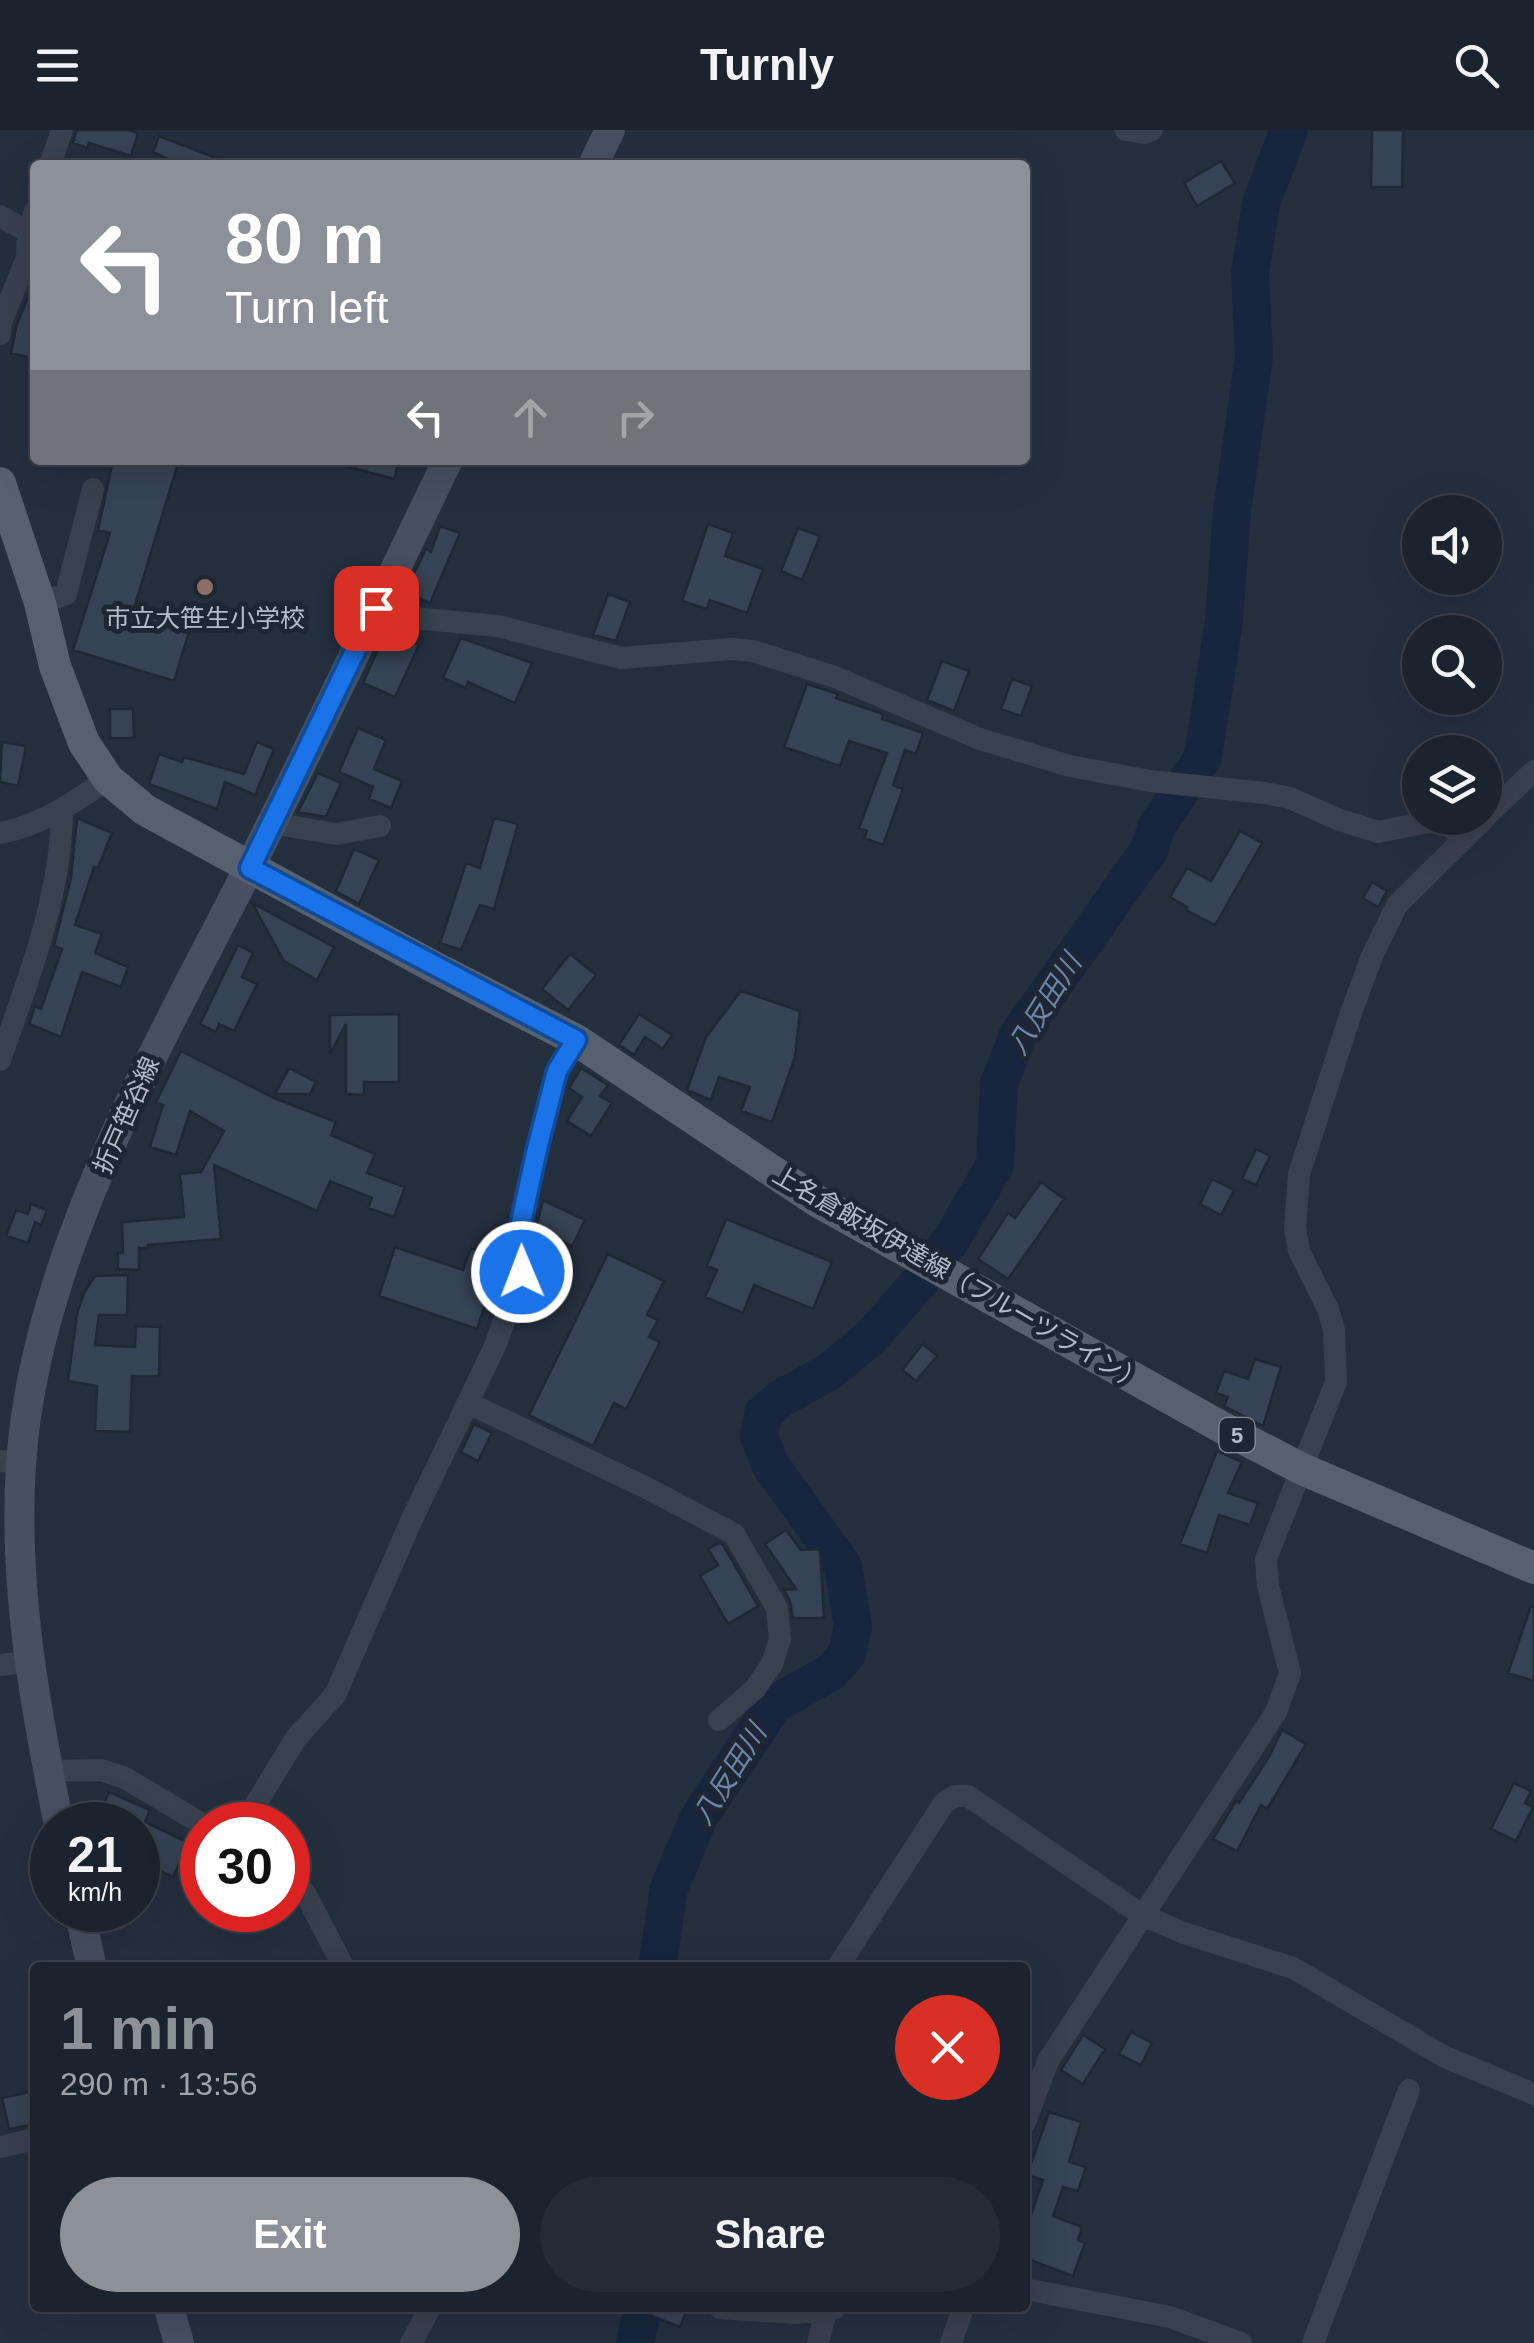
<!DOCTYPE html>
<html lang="en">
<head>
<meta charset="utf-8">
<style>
  body { margin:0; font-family:Helvetica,"Noto Sans JP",sans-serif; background:#242b36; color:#f1f3f6; height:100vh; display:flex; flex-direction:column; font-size:38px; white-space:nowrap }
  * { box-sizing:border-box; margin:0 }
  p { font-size:32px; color:#a0a4aa }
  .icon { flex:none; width:55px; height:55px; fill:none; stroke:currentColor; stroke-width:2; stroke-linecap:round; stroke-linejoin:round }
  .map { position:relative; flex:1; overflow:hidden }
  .side { position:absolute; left:30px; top:1832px; width:1000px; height:350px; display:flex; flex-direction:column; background:#1b232e; border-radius:10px; box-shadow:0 10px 40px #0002,0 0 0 2px #39404a }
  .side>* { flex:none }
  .banner { position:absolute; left:30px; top:30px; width:1000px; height:305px; border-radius:10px; box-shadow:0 10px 40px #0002,0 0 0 2px #39404a; background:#8c9099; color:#fff; overflow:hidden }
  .buttons { position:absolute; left:1402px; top:365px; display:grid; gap:20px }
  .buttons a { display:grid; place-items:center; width:100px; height:100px; border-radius:50%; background:#1b232e; box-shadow:0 10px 40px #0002,0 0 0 2px #39404a; font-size:50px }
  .speed { position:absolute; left:30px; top:1672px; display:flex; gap:20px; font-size:50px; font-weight:700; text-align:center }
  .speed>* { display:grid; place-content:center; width:130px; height:130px; border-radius:50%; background:#1b232e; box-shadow:0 10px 40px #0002,0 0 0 2px #39404a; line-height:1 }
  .speed small { font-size:25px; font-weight:400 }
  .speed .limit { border:15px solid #d22; background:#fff; color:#111 }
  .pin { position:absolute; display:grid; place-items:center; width:85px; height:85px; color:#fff; margin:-42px; border-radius:20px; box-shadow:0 5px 15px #0006 }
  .me { position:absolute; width:110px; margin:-55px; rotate:359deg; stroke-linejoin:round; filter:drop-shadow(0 0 8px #0008) }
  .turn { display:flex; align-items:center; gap:35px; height:210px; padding:0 30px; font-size:45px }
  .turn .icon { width:130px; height:130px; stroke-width:2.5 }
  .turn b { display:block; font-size:70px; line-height:85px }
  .lanes { display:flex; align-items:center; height:95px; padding:0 30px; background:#0003; justify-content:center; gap:50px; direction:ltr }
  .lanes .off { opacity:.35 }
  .round { display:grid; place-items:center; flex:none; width:105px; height:105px; border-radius:52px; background:#242b36 }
  .headline { display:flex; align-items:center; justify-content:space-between; height:170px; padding:0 30px }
  h1 { font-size:60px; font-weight:700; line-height:75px; color:#8c9099 }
  .cta { display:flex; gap:20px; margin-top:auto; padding:20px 30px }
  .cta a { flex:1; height:115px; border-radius:60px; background:#8c9099; color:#fff; font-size:40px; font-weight:700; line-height:115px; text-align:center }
  .cta a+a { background:#242b36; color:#f1f3f6 }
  header { display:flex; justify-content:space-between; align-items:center; height:130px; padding:0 30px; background:#1b232e; font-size:45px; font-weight:700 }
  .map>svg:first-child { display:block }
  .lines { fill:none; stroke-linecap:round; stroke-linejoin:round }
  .river { stroke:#17263c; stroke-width:38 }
  .building { fill:#364354; stroke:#1f2835; stroke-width:2.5 }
  .street { stroke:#38414e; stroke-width:22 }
  .secondary { stroke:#465061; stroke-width:30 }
  .primary { stroke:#56606e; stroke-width:32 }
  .route-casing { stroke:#114b97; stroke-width:25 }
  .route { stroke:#1a73e8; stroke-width:18 }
  .education-dot { fill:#8d6e63; stroke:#1d2633; stroke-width:4 }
  .labels { text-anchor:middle; stroke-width:10; stroke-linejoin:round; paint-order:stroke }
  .shield { fill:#1d2633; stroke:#878f9c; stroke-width:2.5 }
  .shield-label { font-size:22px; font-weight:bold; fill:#b4bcc9 }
  .poi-label { font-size:25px; fill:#b4bcc9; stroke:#1d2633 }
  .street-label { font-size:25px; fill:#b4bcc9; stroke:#1d2633 }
  .water-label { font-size:28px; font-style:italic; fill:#6d86a8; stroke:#1d2633 }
</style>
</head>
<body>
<header><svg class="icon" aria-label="menu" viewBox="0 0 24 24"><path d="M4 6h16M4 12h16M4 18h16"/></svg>Turnly<svg class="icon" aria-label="search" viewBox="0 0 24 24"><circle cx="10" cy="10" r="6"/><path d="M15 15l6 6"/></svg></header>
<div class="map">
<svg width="1534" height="2213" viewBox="0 0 1534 2213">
  <rect width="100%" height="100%" fill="#242f3e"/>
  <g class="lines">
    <path class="river" d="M657 1838 669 1758 699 1687 774 1574 830 1543 847 1524 853 1497 843 1436 770 1334 759 1306 763 1284 780 1269 830 1241 870 1208 916 1156 951 1110 995 1035 999 954 1018 905 1149 720 1157 696 1203 627 1224 491 1232 381 1254 227 1250 143 1261 73 1289 0
      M635 2213 643 2178"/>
  </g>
  <path class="building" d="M77 0H129L138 3 131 26 89 13 87 18 73 13Z
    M1372 0H1403L1402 57H1371Z
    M159 6 232 34V35H183L172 31 153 22Z
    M1221 31 1235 53 1197 76 1184 53Z
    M35 150V229L11 223 17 194Z
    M113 330H179L135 475 192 492 174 551 73 520 110 403 98 400Z
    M343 330H399L394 349 342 335Z
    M708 394 733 403 725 426 763 439 747 483 710 470 707 479 682 471Z
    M440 396 460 403 430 473 405 462 426 419 431 422Z
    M798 398 820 406 802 450 781 441Z
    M608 464 630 472 616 511 593 505Z
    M386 501 419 515 395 567 363 553Z
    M461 508 532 533 515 573 468 552 466 558 443 548Z
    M942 531 969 541 954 581 927 570Z
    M1012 549 1032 556 1021 586 1001 579Z
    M807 554 838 564 836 568 883 584 882 589 923 603 916 624 905 620 893 655 903 659 883 715 864 708 867 701 859 698 887 623 849 611 840 636 784 617Z
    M110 579H133L134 608H110Z
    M358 598 386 610 374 639 402 651 391 678 369 669 373 657 339 642Z
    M2 612 26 616 18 656 0 652Z
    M257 612 274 619 255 665 225 652 217 679 149 654 159 624 182 632 184 627 244 644Z
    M318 643 341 653 326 687 298 682Z
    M77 688 112 703 98 738 94 737 75 795 102 804 95 823 128 837 121 857 82 842 61 907 29 894 35 876 41 879 62 819 54 816 71 748Z
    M494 688 518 694 494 779 480 775 461 820 440 813 466 733 480 738Z
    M1240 701 1262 713 1215 795 1186 780 1187 777 1170 767 1187 738 1211 751Z
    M354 719 379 730 359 774 336 761Z
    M1372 752 1387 761 1378 777 1363 768Z
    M252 773 334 817 317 850 284 831Z
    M238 815 253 823 242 847 257 854 234 901 219 894 216 902 200 894Z
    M570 824 596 845 568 880 542 859Z
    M741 861 800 881 795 927 772 992 741 981 750 957 719 947 711 970 687 960 706 907Z
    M399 884V952H364V965L346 964V894L330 924V885Z
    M639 884 672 905 663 919 645 907 634 925 619 915Z
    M181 921 274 968 336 992 331 1005 375 1024 367 1043 405 1057 394 1087 368 1078 372 1068 330 1051 317 1081 214 1035 221 1109 148 1115V1118H139V1140L118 1139V1123H123L122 1092 184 1087 180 1044 201 1042 224 1001 190 981 176 1025 150 1017 163 975 156 972Z
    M289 938 316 952 310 964H275Z
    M581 938 608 955 600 966 612 973 591 1006 567 991 582 967 569 958Z
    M1256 1019 1270 1026 1256 1055 1242 1049Z
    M1212 1049 1234 1060 1221 1085 1200 1074Z
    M1041 1052 1064 1069 1008 1149 978 1129 1008 1083 1015 1088Z
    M543 1070 585 1090 572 1116 536 1098Z
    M31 1074 47 1080 41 1095 35 1092 28 1113 6 1106 16 1080 28 1084Z
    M726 1089 832 1132 813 1179 754 1155 743 1183 705 1167 717 1140 707 1136Z
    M395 1117 463 1140 471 1118 496 1126 488 1148 494 1150 477 1199 379 1166Z
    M608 1124 664 1151 647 1185 658 1190 649 1207 660 1212 626 1279 614 1273 593 1316 529 1285Z
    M128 1145 127 1185H99L95 1215 135 1217 136 1196 160 1197 159 1246H132L130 1302 95 1301 97 1256 68 1251 77 1184 84 1163 95 1146Z
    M923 1214 937 1226 916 1251 902 1240Z
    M1255 1229 1281 1237 1263 1296 1224 1276 1228 1267 1216 1263 1224 1241 1248 1249Z
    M474 1294 492 1303 478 1331 461 1322Z
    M1217 1321 1242 1332 1228 1363 1258 1373 1250 1395 1219 1385 1207 1423 1180 1414Z
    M786 1400 801 1420 820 1419 824 1488H793L790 1471 784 1460 796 1459 765 1414Z
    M719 1413 723 1415 758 1476 728 1494 700 1446 718 1435 708 1419Z
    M1531 1476 1534 1477V1551L1508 1543Z
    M1282 1600 1306 1614 1267 1679 1261 1675 1237 1721 1213 1709 1236 1671 1239 1673 1269 1627Z
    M1514 1653 1531 1661 1525 1673 1533 1677 1516 1711 1491 1699Z
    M109 1662 150 1680 145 1692 189 1713 173 1747 138 1731V1695H94Z
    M1131 1902 1152 1913 1141 1935 1119 1924Z
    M1083 1905 1105 1919 1083 1954 1061 1940Z
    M29 1962 35 1994 9 1999 2 1968Z
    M1049 1982 1081 1992 1069 2032 1086 2037 1078 2061 1063 2057 1053 2086 1082 2097 1078 2110 1085 2113 1073 2146 1025 2128V2102L1043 2050 1027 2045Z
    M632 2178H676L686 2182 680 2197Z"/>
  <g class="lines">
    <path class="street" d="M1126 0 1144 3 1152 0
      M50 35 62 0
      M0 86 35 106
      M0 204 1 192 27 128 28 102 35 81
      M40 473 66 464 93 359
      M376 479 403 487 498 496 621 528 732 519 753 521 835 547 980 609 1070 636 1150 651 1265 663 1290 668 1337 689 1378 702 1428 692 1443 693 1465 706
      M1485 687 1534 641
      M271 693 336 704 380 696
      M0 703C42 695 73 673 108 649
      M0 930C28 850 61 767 62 681
      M468 1273 645 1357 734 1404 777 1478 780 1509 772 1534 755 1559 719 1590
      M0 1331 21 1333
      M0 1535 30 1531
      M48 1641 101 1640 125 1648 204 1695
      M243 1695 296 1608 335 1565 412 1389 495 1216 522 1142 517 1111 557 941 576 910
      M288 1746 305 1763 344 1838
      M837 1838 944 1673 955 1666H968L1142 1785 1184 1803 1293 1838 1445 1927 1534 1964
      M1025 1992 1048 1931 1276 1582 1290 1543 1268 1456 1266 1429 1336 1252 1334 1200 1328 1179 1299 1121 1295 1098 1299 1044 1351 883 1372 826 1397 775 1485 688
      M0 2017 35 2009
      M1025 2159 1170 2187 1241 2213
      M720 2178 795 2183 835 2178
      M411 2213 430 2178
      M818 2213 826 2180
      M951 2213 963 2178
      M1313 2213 1409 1960"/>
    <path class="secondary" d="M593 35 610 0
      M59 1695C35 1576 13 1457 21 1335 34 1128 157 919 249 738 318 603 382 466 448 330
      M79 1780 92 1838
      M169 2178 179 2213"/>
    <path class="primary" d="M0 353 40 473 55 536 84 613 108 649 145 680 432 836 576 910 817 1071 1223 1298 1302 1339 1534 1438"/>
  </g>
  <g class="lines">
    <g class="route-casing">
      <path id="route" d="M376 478 250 738 576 910 557 941 537 1019 517 1111 522 1142"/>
    </g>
    <use href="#route" class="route"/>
  </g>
  <circle class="education-dot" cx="205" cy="457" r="10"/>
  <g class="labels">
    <rect class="shield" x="1219.5" y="1288" width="35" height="34" rx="8"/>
    <g class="shield-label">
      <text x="1237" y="1313">5</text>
    </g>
    <g class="poi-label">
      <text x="205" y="497">市立大笹生小学校</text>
    </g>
    <g class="street-label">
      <text transform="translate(126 985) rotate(-66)" y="9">折戸笹谷線</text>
      <text transform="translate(959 1148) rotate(30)" y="9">上名倉飯坂伊達線（フルーツライン）</text>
    </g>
    <g class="water-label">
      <text transform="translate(1044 874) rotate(-58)" y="10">八反田川</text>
      <text transform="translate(729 1644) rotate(-58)" y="10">八反田川</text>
    </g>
  </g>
</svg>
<div class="buttons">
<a><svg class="icon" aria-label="sound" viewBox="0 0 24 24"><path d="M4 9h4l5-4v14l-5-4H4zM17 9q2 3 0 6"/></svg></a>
<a><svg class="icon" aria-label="search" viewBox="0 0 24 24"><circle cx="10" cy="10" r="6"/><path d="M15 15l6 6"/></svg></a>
<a><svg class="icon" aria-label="layers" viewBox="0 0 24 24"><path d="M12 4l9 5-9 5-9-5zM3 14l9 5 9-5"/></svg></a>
</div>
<div class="speed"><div>21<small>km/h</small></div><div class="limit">30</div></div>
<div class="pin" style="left:376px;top:478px;background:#d93025"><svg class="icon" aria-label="arrive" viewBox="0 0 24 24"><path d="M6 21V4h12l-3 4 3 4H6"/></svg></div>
<svg class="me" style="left:522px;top:1142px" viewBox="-20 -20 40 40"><circle r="17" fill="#1a73e8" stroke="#fff" stroke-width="3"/><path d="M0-11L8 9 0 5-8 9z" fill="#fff"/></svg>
<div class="banner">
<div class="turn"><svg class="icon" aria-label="left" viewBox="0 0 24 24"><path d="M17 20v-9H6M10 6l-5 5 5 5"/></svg><div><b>80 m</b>Turn left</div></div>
<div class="lanes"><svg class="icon" aria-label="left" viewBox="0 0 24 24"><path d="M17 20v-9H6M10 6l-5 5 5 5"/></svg><svg class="icon off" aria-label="ahead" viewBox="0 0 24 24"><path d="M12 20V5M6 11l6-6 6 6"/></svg><svg class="icon off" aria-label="right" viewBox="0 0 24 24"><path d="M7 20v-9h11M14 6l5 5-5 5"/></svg></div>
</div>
<section class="side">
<div class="headline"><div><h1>1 min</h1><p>290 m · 13:56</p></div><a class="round" style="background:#d93025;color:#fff"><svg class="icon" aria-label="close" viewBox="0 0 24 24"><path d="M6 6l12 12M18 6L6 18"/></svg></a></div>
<div class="cta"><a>Exit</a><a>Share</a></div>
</section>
</div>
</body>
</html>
